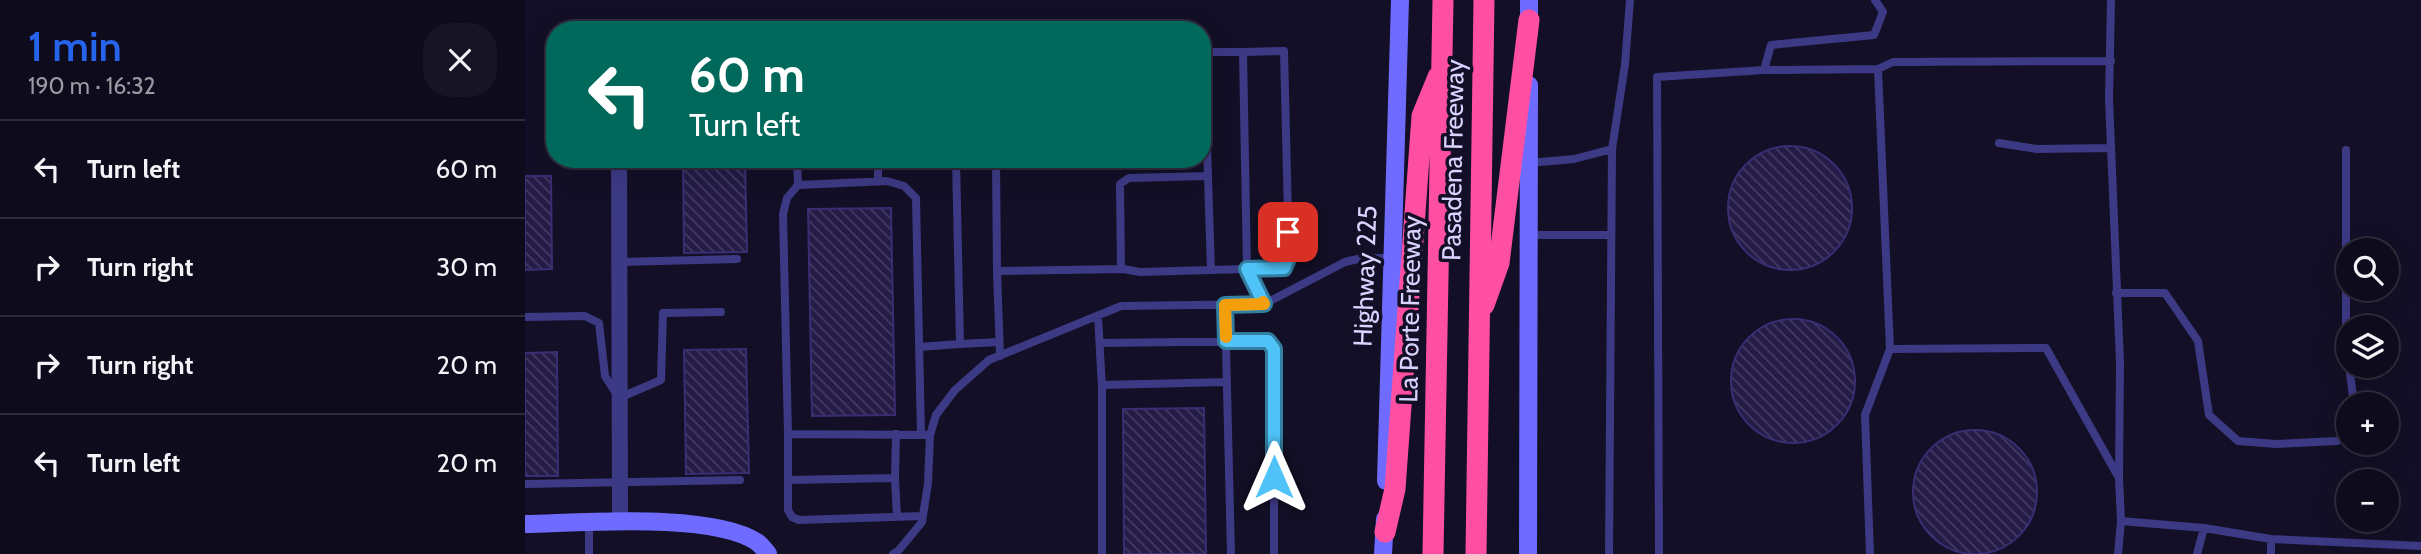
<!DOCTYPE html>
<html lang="en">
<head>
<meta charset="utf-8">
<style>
  body { margin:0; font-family:Cabin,sans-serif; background:#171425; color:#f1f3f6; height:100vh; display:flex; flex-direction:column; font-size:26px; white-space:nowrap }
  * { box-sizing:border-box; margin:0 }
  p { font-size:23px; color:#9b9ba3 }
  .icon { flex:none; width:38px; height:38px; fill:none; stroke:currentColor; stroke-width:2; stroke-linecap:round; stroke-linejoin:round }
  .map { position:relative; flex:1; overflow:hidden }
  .panel { display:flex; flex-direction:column; background:#0e0b1c; width:525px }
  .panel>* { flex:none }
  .top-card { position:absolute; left:21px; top:21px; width:665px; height:147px; border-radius:28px; box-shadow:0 7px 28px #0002,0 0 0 2px #2e2b3b; background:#00695c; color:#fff; overflow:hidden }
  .controls { position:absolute; left:1811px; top:238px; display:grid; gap:14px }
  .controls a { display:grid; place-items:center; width:63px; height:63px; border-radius:50%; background:#0e0b1c; box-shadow:0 7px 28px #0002,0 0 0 2px #2e2b3b; font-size:35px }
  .pin { position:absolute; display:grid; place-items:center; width:60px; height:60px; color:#fff; margin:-30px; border-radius:14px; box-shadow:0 4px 10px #0006 }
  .me { position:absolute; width:77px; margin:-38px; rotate:0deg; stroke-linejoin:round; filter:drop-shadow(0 0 5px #0008) }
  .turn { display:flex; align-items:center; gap:24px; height:147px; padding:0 28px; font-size:32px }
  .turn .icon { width:91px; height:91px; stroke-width:2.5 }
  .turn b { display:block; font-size:49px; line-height:60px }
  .round { display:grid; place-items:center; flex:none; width:74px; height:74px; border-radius:28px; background:#171425 }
  .overview { display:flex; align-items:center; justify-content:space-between; height:119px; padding:0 28px }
  h1 { font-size:42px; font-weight:600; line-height:52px; color:#2563eb }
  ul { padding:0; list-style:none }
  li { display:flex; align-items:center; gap:21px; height:98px; padding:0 28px; border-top:2px solid #2e2b3b }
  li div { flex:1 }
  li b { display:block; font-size:26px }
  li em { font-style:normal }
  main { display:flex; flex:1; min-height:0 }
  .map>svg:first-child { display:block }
  .building { fill:url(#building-back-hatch); stroke:#3b2d73; stroke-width:2 }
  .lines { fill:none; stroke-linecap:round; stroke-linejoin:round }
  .lane { stroke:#3d3a85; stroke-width:8 }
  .street { stroke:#3d3a85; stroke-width:16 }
  .secondary { stroke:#6f6bff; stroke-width:18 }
  .highway { stroke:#ff4fa3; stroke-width:21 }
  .route-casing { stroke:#337fa1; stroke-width:18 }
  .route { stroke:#4fc3f7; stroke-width:12 }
  .slow { stroke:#f59e0b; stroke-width:12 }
  .labels { text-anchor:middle; stroke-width:7; stroke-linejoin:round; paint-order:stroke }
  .street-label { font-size:26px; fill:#d9d4ff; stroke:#130f26 }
</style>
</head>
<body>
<main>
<section class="panel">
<div class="overview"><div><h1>1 min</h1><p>190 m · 16:32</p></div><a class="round"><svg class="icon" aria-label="close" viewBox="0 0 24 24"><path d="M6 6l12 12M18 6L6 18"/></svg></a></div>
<ul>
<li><svg class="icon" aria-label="left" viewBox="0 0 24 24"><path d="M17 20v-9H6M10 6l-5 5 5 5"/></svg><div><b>Turn left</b></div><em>60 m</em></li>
<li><svg class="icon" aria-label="right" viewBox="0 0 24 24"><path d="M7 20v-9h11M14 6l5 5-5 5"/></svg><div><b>Turn right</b></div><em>30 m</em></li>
<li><svg class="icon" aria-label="right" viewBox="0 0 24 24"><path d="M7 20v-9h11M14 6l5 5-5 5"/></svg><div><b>Turn right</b></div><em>20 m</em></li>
<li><svg class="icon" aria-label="left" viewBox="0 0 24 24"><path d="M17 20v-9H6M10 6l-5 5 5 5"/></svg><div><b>Turn left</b></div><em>20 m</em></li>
</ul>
</section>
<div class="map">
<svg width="1896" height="554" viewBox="0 0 1896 554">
  <defs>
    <pattern id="building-back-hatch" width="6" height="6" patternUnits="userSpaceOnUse" patternTransform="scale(1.75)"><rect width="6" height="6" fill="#241b47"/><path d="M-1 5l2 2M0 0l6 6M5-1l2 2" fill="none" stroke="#433b63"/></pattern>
  </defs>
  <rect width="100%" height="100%" fill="#130f26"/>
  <path class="building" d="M1203 208a62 62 0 1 1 124 0a62 62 0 1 1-124 0Z
    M220 160 222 252 159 253 158 161Z
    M0 176H26L27 269 0 270Z
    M366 208 370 415 287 416 283 209Z
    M1206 381a62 62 0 1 1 124 0a62 62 0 1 1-124 0Z
    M221 349 224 473 161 474 159 350Z
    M32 352 33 476H0V353Z
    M679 408 681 554H599L598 409Z
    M1388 492a62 62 0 1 1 124 0a62 62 0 1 1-124 0Z"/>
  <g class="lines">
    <path class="lane" d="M1586 0 1584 99 1595 362 1594 478
      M677 52H718
      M679 52 686 270
      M1353 69 1368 62 1586 61
      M1239 70 1246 45 1349 35 1358 12 1350 0
      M1474 143 1512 149 1586 148
      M1821 150V349L1824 366
      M272 159 273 185 262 198 258 214 263 434 405 435
      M353 159V182
      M471 159 472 271
      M1004 163 1049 159 1087 149 1100 64 1105 0
      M273 185 362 181 379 186 391 198 396 435
      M1004 235H1086
      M94 262 212 259
      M596 269 595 184 604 178 683 176
      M1591 293H1640L1673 341 1684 415 1713 441 1751 444 1812 441 1824 435
      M700 305 706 554
      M573 316 577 388V554
      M0 317 60 316 74 323 80 376 94 398 136 380 138 313 196 312
      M575 343 743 341 749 349V554
      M435 344 474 342
      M394 347 435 344 431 159
      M1365 349 1521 348 1594 478 1596 521 1593 554
      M475 356 472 271 598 269 615 272 759 268 764 257 759 51 718 52 722 269 739 304
      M1824 366 1829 404
      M577 385 702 382
      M263 434V510L267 517 274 520 398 516
      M370 478 371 434
      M263 480 370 478 372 517
      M0 484 215 480
      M1596 521 1679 528 1746 539 1896 546
      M64 523V554
      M1746 539V554
      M368 554 374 550 397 522 403 483 405 435 411 415 430 390 464 360 596 306 739 304 820 262 837 258H866
      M1084 554 1087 149
      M1134 554 1132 77 1239 70 1353 69 1365 349 1340 415 1345 554
      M1672 554 1679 528"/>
    <path class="street" d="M94 159 95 522"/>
    <path class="secondary" d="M1004 33V0
      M861 481 875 0
      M0 524C56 523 186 512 232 542 236 545 240 550 243 554
      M858 554 860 519
      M1003 554 1004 85"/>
    <path class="highway" d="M959 305 974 263 1004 20
      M860 532 870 489 897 116 913 77
      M908 554 918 0
      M951 554 959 0"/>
  </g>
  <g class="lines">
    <g class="route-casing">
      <path id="route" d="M749 477V349L743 341H701L700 305 739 304 722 269 759 268 764 257 763 232"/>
    </g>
    <use href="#route" class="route"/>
    <path class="slow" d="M701 337 700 305 739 304 738 302"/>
  </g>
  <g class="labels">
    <g class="street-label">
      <text transform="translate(928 160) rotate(-89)" y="9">Pasadena Freeway</text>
      <text transform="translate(840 276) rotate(-88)" y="9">Highway 225</text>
      <text transform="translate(885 309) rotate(-89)" y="9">La Porte Freeway</text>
    </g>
  </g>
</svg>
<div class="controls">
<a><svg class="icon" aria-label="search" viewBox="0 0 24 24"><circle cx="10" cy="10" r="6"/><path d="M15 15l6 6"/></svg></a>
<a><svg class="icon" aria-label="layers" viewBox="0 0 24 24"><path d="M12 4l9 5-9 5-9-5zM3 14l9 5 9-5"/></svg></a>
<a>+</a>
<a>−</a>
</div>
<div class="pin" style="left:763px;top:232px;background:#d93025"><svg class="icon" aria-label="arrive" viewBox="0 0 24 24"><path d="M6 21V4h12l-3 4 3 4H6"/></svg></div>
<svg class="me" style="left:749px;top:477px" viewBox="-20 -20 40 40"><path d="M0-17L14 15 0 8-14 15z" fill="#4fc3f7" stroke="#fff" stroke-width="4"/></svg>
<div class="top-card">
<div class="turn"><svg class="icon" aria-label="left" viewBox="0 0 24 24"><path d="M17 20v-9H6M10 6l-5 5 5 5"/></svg><div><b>60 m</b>Turn left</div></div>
</div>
</div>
</main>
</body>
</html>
